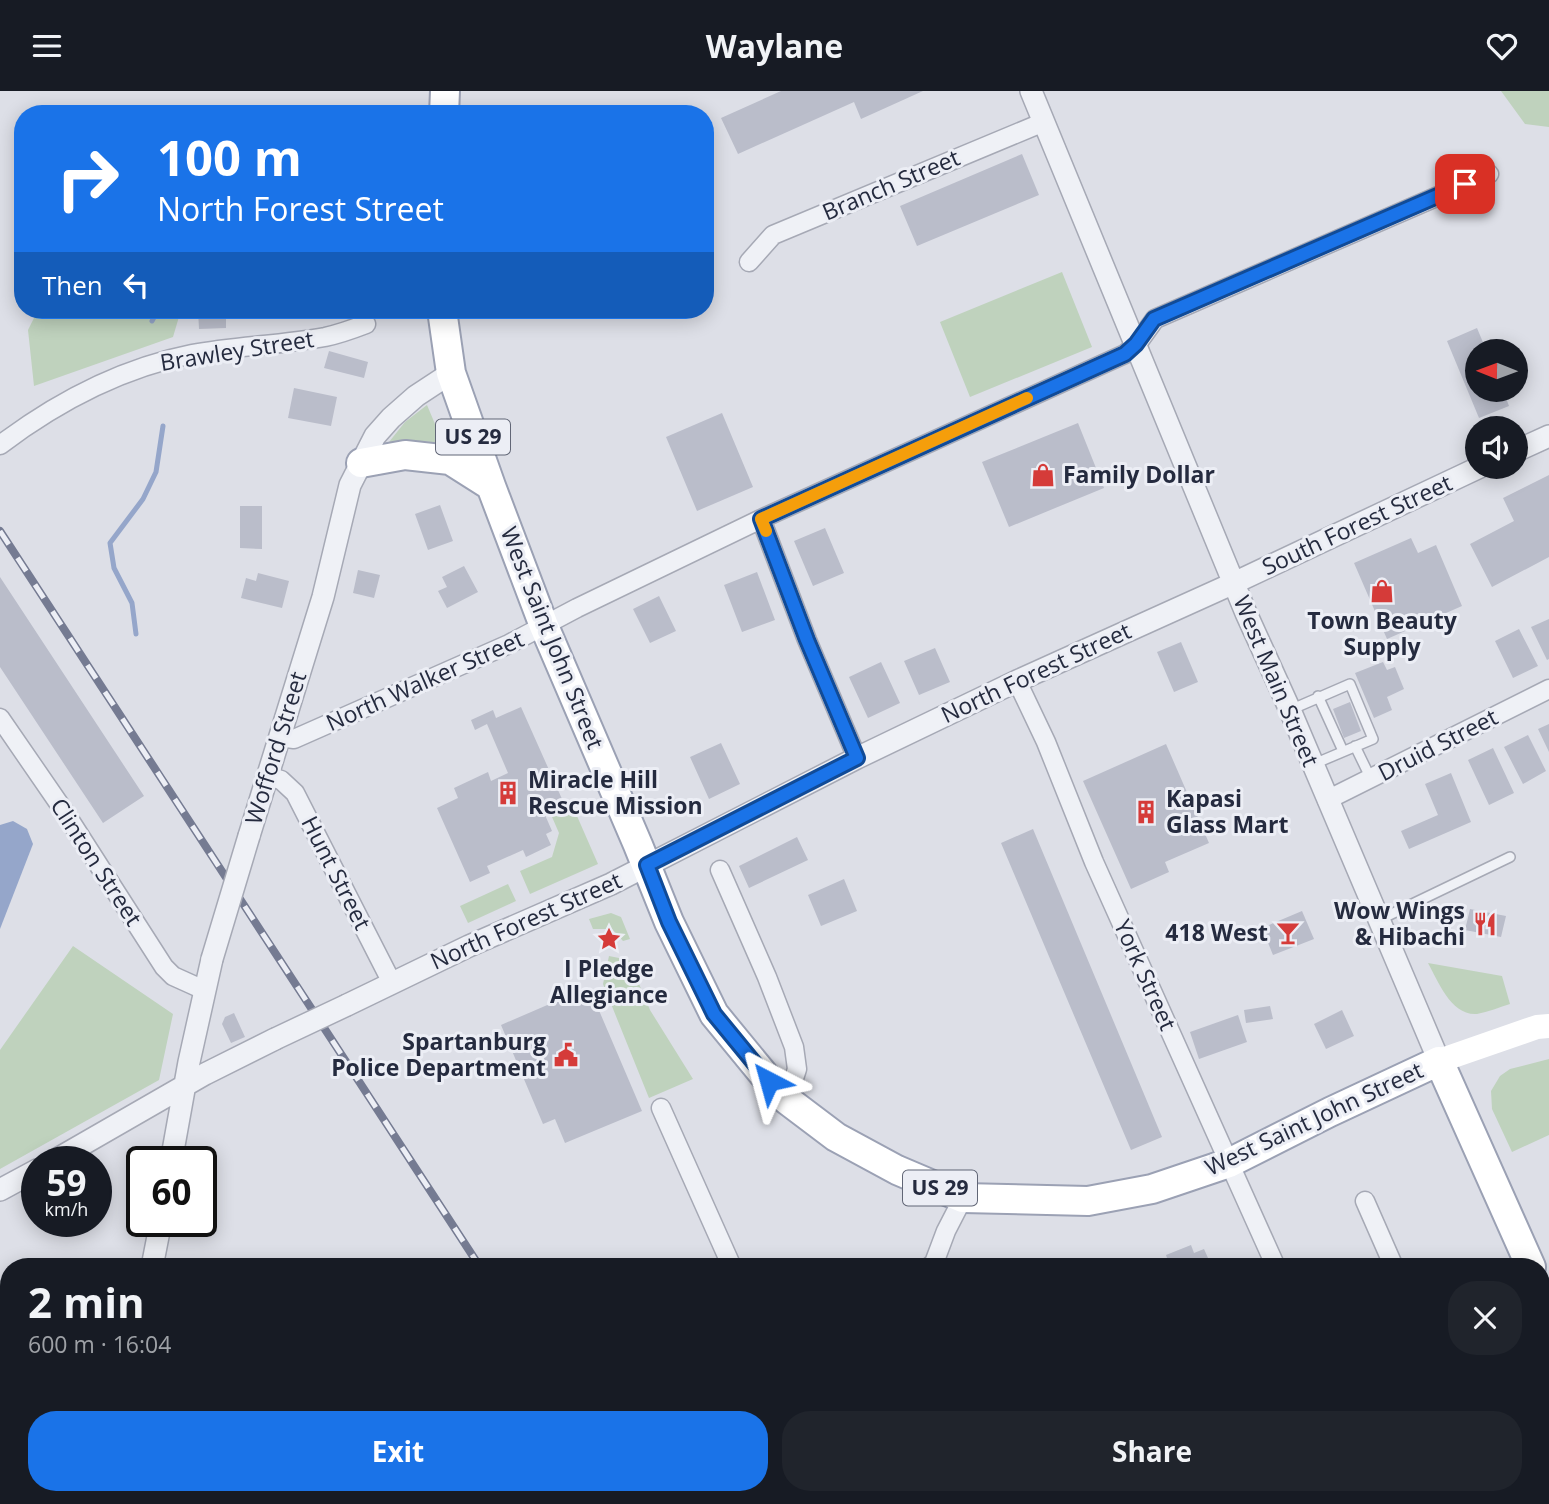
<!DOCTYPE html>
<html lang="en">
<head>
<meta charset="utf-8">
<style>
  body { margin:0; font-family:"Open Sans",sans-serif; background:#20242c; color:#f1f3f6; height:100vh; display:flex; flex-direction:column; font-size:26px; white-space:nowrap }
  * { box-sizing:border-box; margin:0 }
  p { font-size:23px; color:#9ea1a6 }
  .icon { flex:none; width:38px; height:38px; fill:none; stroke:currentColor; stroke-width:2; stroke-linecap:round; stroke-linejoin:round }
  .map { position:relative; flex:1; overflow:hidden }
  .drawer { position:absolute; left:0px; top:1167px; width:1550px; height:247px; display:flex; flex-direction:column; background:#171b24; border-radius:28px 28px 0 0; box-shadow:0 4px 18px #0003 }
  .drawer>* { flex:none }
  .top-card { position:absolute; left:14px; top:14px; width:700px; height:214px; border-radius:28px; box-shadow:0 4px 18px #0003; background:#1a73e8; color:#fff; overflow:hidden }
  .needle { width:46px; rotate:271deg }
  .fabs { position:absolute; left:1465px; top:248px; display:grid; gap:14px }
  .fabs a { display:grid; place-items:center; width:63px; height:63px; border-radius:50%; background:#171b24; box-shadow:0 4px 18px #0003; font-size:35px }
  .speed { position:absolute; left:21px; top:1055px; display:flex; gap:14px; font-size:35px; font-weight:700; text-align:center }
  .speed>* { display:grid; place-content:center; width:91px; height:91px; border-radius:50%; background:#171b24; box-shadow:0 4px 18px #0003; line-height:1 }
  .speed small { font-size:18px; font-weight:400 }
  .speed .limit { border:4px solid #111; border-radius:10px; background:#fff; color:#111 }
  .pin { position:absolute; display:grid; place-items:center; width:60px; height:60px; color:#fff; margin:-30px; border-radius:14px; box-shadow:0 4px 10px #0006 }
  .me { position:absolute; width:77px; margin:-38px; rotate:321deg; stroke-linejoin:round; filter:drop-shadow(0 0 5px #0008) }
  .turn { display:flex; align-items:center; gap:24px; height:147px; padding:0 28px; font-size:32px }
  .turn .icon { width:91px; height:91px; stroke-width:2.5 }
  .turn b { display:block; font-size:49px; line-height:60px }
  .then { display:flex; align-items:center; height:66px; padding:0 28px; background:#0003; gap:14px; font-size:26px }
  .round { display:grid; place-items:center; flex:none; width:74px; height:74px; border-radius:28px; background:#20242c }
  .head { display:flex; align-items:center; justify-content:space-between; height:119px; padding:0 28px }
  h1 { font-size:42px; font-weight:700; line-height:52px }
  .primary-button { display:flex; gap:14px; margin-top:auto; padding:14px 28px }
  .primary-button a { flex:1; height:80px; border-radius:28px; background:#1a73e8; color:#fff; font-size:28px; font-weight:700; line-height:80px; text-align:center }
  .primary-button a+a { background:#20242c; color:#f1f3f6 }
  header { display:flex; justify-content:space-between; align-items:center; height:91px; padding:0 28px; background:#171b24; font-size:32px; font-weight:700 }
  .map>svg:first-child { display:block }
  .built { fill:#ced2dd }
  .green { fill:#bfd2bd }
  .water { fill:#95a6ca }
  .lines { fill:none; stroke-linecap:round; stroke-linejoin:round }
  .stream { stroke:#95a6ca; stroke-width:5 }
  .building { fill:#babdca }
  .service-casing { stroke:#a6a9b5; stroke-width:12 }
  .minor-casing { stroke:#a6a9b5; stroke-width:21 }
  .tertiary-casing { stroke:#a6a9b5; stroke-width:24 }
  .primary-casing { stroke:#9ba1b4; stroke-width:32 }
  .service { stroke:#eff1f6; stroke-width:9 }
  .minor { stroke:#eff1f6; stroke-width:18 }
  .tertiary { stroke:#eff1f6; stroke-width:21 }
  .secondary { stroke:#fff; stroke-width:24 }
  .primary { stroke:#fff; stroke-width:28 }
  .rail-casing { stroke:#757b92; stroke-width:8 }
  .rail { stroke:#eceef5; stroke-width:5; stroke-dasharray:16; stroke-linecap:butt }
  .tertiary-bridge-casing { stroke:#a6a9b5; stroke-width:24; stroke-linecap:butt }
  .tertiary-bridge { stroke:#eff1f6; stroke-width:21 }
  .route-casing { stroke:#114b97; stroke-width:18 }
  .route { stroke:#1a73e8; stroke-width:12 }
  .slow { stroke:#f59e0b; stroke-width:12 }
  .labels { text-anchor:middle; stroke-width:6; stroke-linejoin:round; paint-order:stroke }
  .shield { fill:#eceef5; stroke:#616676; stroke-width:2 }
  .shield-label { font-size:21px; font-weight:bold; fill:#252b3f }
  .street-label { font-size:23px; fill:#252b3f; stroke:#eceef5 }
  .poi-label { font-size:23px; font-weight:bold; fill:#252b3f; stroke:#eceef5; text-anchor:start }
</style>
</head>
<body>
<header><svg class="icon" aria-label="menu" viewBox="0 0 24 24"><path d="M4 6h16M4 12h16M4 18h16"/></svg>Waylane<svg class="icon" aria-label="heart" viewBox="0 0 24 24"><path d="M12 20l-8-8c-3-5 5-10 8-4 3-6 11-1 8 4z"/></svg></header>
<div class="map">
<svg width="1549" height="1413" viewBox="0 0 1549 1413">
  <rect width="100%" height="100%" fill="#dddfe7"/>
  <path class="built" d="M1549 1374V1413H1457L1475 1405H1542V1377Z"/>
  <path class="green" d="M1501 0H1549V36L1525 33Z
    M1062 181 1092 256 970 306 940 231Z
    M38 219H181L173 246 34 295 28 239Z
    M427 314 443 352 407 349 389 351 405 331Z
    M570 709 598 773 530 803 520 780 552 766 559 742 549 719Z
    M508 793 516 810 468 832 460 815Z
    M611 822 621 826 630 848 623 850 612 838H593L589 828Z
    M73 855 173 923 159 989 0 1078V959Z
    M609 865 629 869 650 919 693 988 649 1007 603 893Z
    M1428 872 1502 885 1510 913C1500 916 1488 921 1477 923 1451 925 1438 890 1428 872Z
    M1549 968V1044L1512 1061 1492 1018 1491 1000 1500 985 1510 978Z"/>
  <path class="water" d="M13 730 27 738 33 753 0 838V734Z"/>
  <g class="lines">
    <path class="stream" d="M152 230 158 219
      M136 543 132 512 114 477 110 452 143 408 156 381 163 335"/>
  </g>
  <path class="building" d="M781 0H923L861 28 854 11 738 63 721 27Z
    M1022 63 1039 104 917 155 900 115Z
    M198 219H226V237L199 238Z
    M1477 237 1487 261H1477V299H1503L1509 315 1479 327 1447 250Z
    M329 260 368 271 364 287 324 277Z
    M294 297 337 306 331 335 288 327Z
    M722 322 753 396 697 420 666 346Z
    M1078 332 1104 397 1009 436 982 371Z
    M1549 384V466L1492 496 1470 453 1514 430 1503 407Z
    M440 414 453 450 428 459 415 423Z
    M240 415H262V458L240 457Z
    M825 437 844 482 813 495 794 450Z
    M1411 447 1418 462 1436 454 1462 515 1387 548 1354 472Z
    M464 475 478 501 447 517 438 500 447 496 442 486Z
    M358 479 380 484 374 507 353 502Z
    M757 481 775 529 742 541 724 494Z
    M258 482 289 490 282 517 241 507 246 487 256 490Z
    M0 486 144 705 103 732 0 576Z
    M659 505 676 540 650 552 633 518Z
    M1549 528V568L1547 569 1531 536Z
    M1519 538 1538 575 1513 587 1495 550Z
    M1181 551 1198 591 1174 601 1157 561Z
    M935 557 950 591 919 604 904 570Z
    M881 571 900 612 868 627 849 586Z
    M1383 571 1387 579 1395 576 1404 598 1387 606 1392 619 1374 627 1355 582Z
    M1350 611 1361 640 1344 647 1333 618Z
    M521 616 562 708 542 717 552 740 546 743 551 754 526 766 523 759 487 775 490 782 470 791 437 717 458 707 454 697 488 681 491 690 508 682 487 633 475 639 471 629 493 619 496 627Z
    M1549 633V661L1538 638Z
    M1528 644 1546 680 1523 693 1504 656Z
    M721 652 740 693 709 708 690 666Z
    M1166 653 1209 752 1165 771 1169 781 1131 798 1083 690Z
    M1493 657 1514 702 1489 714 1468 669Z
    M1451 682 1471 731 1409 758 1401 740 1438 724 1425 693Z
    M1033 738 1162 1046 1131 1059 1001 752Z
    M797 746 808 769 749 797 739 775Z
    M844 788 857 820 821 835 808 804Z
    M1470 818 1506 825 1501 846 1465 839Z
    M1302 820 1314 848 1273 864 1262 837Z
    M589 896 642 1020 565 1052 555 1028 543 1033 501 934Z
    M1270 915 1273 928 1246 932 1244 919Z
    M1342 919 1354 945 1326 958 1314 933Z
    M234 922 245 946 231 952 222 933 225 926Z
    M1238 924 1247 951 1199 968 1190 941Z
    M1191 1154 1194 1162 1204 1158 1212 1176H1170L1166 1164Z
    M9 1262V1405H33L32 1413H0V1276Z
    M370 1405V1413H272V1409Z
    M936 1405H960V1413H936Z
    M1491 1405H1500L1504 1413H1474Z"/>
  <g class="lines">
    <g class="service-casing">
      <path id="service" d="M1318 605 1343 660
        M1290 619 1350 593 1373 648 1314 673
        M1355 655 1371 688
        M1379 829 1510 766"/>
    </g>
    <g class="minor-casing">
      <path id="minor" d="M749 171 773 144 1044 31
        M0 354C57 311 122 277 192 263 236 255 281 254 325 246 339 243 353 238 366 233
        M761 428 807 549 857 667
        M1017 590 1046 651 1094 771 1276 1176
        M0 627 62 717 164 876 173 885 204 899
        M279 646 294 648 509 553 577 517 761 428 1125 263 1137 253 1155 228 1489 83
        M267 685 281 689 295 702 392 892
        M1327 709 1549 598
        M720 779 767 886 794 956 797 978 787 1009
        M661 1017 732 1176
        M1365 1110 1394 1176
        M929 1176 934 1172 946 1140 963 1107
        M403 1405V1413
        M648 1405 651 1413
        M778 1405 781 1413
        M993 1405 996 1413
        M223 1413 224 1405
        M1036 1413 1053 1405"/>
    </g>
    <g class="tertiary-casing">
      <path id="tertiary" d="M1031 0 1246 522 1290 619 1439 970
        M1516 360 1549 345
        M249 745 323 506 350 394 375 345 391 327 416 305 451 282
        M347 914 469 855 611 793 857 667 1017 590 1234 492 1480 376
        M52 1071 205 983 275 948
        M171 1071 189 971 212 868
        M0 1099 37 1079
        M152 1176 161 1130
        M111 1413 112 1405"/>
    </g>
    <g class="primary-casing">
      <path id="primary" d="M444 23 445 0
        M442 219 451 282 491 395 544 535 638 754 669 831 714 923 769 990 787 1009 836 1046 897 1079 963 1107 1088 1110 1152 1098 1229 1072 1330 1021 1439 970 1531 1176
        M361 372 405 364 450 369 491 395
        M1542 1201 1549 1217"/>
    </g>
    <use href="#service" class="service"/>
    <use href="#minor" class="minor"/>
    <use href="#tertiary" class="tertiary"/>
    <path class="secondary" d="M1439 970 1537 936 1549 935"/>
    <use href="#primary" class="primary"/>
    <g class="rail-casing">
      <path id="rail" d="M0 440 480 1176
        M616 1405 619 1413"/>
    </g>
    <use href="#rail" class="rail"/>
    <g class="tertiary-bridge-casing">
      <path id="tertiary-bridge" d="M212 868 249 745
        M275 948 347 914"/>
    </g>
    <use href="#tertiary-bridge" class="tertiary-bridge"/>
  </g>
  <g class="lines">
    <g class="route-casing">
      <path id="route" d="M769 990 714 923 669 831 647 774 857 667 807 549 761 428 1125 263 1136 253 1154 228 1465 93"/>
    </g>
    <use href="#route" class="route"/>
    <path class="slow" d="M766 440 761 428 1027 307"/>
  </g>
  <defs>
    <g id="shop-bare" transform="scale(1.89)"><path d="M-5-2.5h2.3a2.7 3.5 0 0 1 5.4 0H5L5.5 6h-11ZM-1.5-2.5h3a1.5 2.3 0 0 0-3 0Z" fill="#d53b39" stroke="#eceef5" stroke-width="2.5" paint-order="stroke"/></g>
    <g id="building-bare" transform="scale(1.89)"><path d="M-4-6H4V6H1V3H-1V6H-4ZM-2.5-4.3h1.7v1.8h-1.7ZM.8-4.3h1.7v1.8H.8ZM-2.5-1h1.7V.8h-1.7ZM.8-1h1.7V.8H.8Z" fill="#d53b39" stroke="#eceef5" stroke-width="2.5" paint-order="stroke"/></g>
    <g id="restaurant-bare" transform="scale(1.89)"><path d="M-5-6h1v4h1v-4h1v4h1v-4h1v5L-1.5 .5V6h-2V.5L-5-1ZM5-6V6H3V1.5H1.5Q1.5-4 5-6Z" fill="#d53b39" stroke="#eceef5" stroke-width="2.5" paint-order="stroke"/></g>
    <g id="bar-bare" transform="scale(1.89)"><path d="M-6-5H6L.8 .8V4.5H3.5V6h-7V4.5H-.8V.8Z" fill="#d53b39" stroke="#eceef5" stroke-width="2.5" paint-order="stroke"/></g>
    <g id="sight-bare" transform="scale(1.89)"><path d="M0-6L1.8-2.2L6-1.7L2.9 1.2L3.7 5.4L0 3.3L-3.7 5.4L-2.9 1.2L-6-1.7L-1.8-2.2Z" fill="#d53b39" stroke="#eceef5" stroke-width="2.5" paint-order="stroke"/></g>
    <g id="civic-bare" transform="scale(1.89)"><path d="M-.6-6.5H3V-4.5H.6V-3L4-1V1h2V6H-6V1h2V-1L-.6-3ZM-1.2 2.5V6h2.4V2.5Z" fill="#d53b39" stroke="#eceef5" stroke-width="2.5" paint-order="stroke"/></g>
  </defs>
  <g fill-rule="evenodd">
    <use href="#shop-bare" x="1043" y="384"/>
    <use href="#shop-bare" x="1382" y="500"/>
    <use href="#building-bare" x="508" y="702"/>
    <use href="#building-bare" x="1146" y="721"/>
    <use href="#restaurant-bare" x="1485" y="833"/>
    <use href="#bar-bare" x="1288" y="842"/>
    <use href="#sight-bare" x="609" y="848"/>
    <use href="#civic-bare" x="566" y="964"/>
  </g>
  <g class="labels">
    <g class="shield">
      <rect x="436" y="328.5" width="74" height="35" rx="5"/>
      <rect x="903" y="1079.5" width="74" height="35" rx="5"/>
    </g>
    <g class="shield-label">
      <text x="473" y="353">US 29</text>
      <text x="940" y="1104">US 29</text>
    </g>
    <g class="street-label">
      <text transform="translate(891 94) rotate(-23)" y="8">Branch Street</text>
      <text transform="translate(237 260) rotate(-9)" y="8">Brawley Street</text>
      <text transform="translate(1357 434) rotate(-25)" y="8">South Forest Street</text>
      <text transform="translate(552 547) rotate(68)" y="8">West Saint John Street</text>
      <text transform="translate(1036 582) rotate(-25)" y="8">North Forest Street</text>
      <text transform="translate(425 590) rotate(-24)" y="8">North Walker Street</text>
      <text transform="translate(1276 590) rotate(67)" y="8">West Main Street</text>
      <text transform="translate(1438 654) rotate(-27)" y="8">Druid Street</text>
      <text transform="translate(276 657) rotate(-73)" y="8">Wofford Street</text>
      <text transform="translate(96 771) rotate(57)" y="8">Clinton Street</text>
      <text transform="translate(336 782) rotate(63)" y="8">Hunt Street</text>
      <text transform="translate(526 830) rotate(-24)" y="8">North Forest Street</text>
      <text transform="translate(1145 884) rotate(66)" y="8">York Street</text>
      <text transform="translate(1314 1028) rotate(-25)" y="8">West Saint John Street</text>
    </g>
    <g class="poi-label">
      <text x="1063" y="392">Family Dollar</text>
      <text x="1382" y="538" text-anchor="middle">Town Beauty<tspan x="1382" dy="26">Supply</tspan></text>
      <text x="528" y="697">Miracle Hill<tspan x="528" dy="26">Rescue Mission</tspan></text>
      <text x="1166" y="716">Kapasi<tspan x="1166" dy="26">Glass Mart</tspan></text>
      <text x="1465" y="828" text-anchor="end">Wow Wings<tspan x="1465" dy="26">&amp; Hibachi</tspan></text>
      <text x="1268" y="850" text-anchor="end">418 West</text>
      <text x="609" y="886" text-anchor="middle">I Pledge<tspan x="609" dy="26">Allegiance</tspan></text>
      <text x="546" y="959" text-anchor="end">Spartanburg<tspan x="546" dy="26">Police Department</tspan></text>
    </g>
  </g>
</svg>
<div class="fabs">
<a><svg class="needle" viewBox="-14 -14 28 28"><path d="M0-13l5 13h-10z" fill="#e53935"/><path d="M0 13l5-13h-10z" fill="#9ea1a6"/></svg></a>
<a><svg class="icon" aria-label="sound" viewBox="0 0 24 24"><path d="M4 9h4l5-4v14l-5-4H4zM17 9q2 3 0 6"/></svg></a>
</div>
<div class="speed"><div>59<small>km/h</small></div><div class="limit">60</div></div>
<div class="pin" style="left:1465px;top:93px;background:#d93025"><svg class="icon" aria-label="arrive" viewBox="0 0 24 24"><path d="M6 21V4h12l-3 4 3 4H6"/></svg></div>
<svg class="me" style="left:769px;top:990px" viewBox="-20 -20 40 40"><path d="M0-17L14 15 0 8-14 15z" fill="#1a73e8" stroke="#fff" stroke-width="4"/></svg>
<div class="top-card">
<div class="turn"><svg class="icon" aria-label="right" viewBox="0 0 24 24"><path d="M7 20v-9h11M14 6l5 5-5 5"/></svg><div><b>100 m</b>North Forest Street</div></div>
<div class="then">Then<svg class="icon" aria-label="left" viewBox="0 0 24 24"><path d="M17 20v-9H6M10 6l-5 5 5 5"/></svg></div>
</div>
<section class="drawer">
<div class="head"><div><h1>2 min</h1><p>600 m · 16:04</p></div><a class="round"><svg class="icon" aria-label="close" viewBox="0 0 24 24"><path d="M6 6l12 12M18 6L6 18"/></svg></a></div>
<div class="primary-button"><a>Exit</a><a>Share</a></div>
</section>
</div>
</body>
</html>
